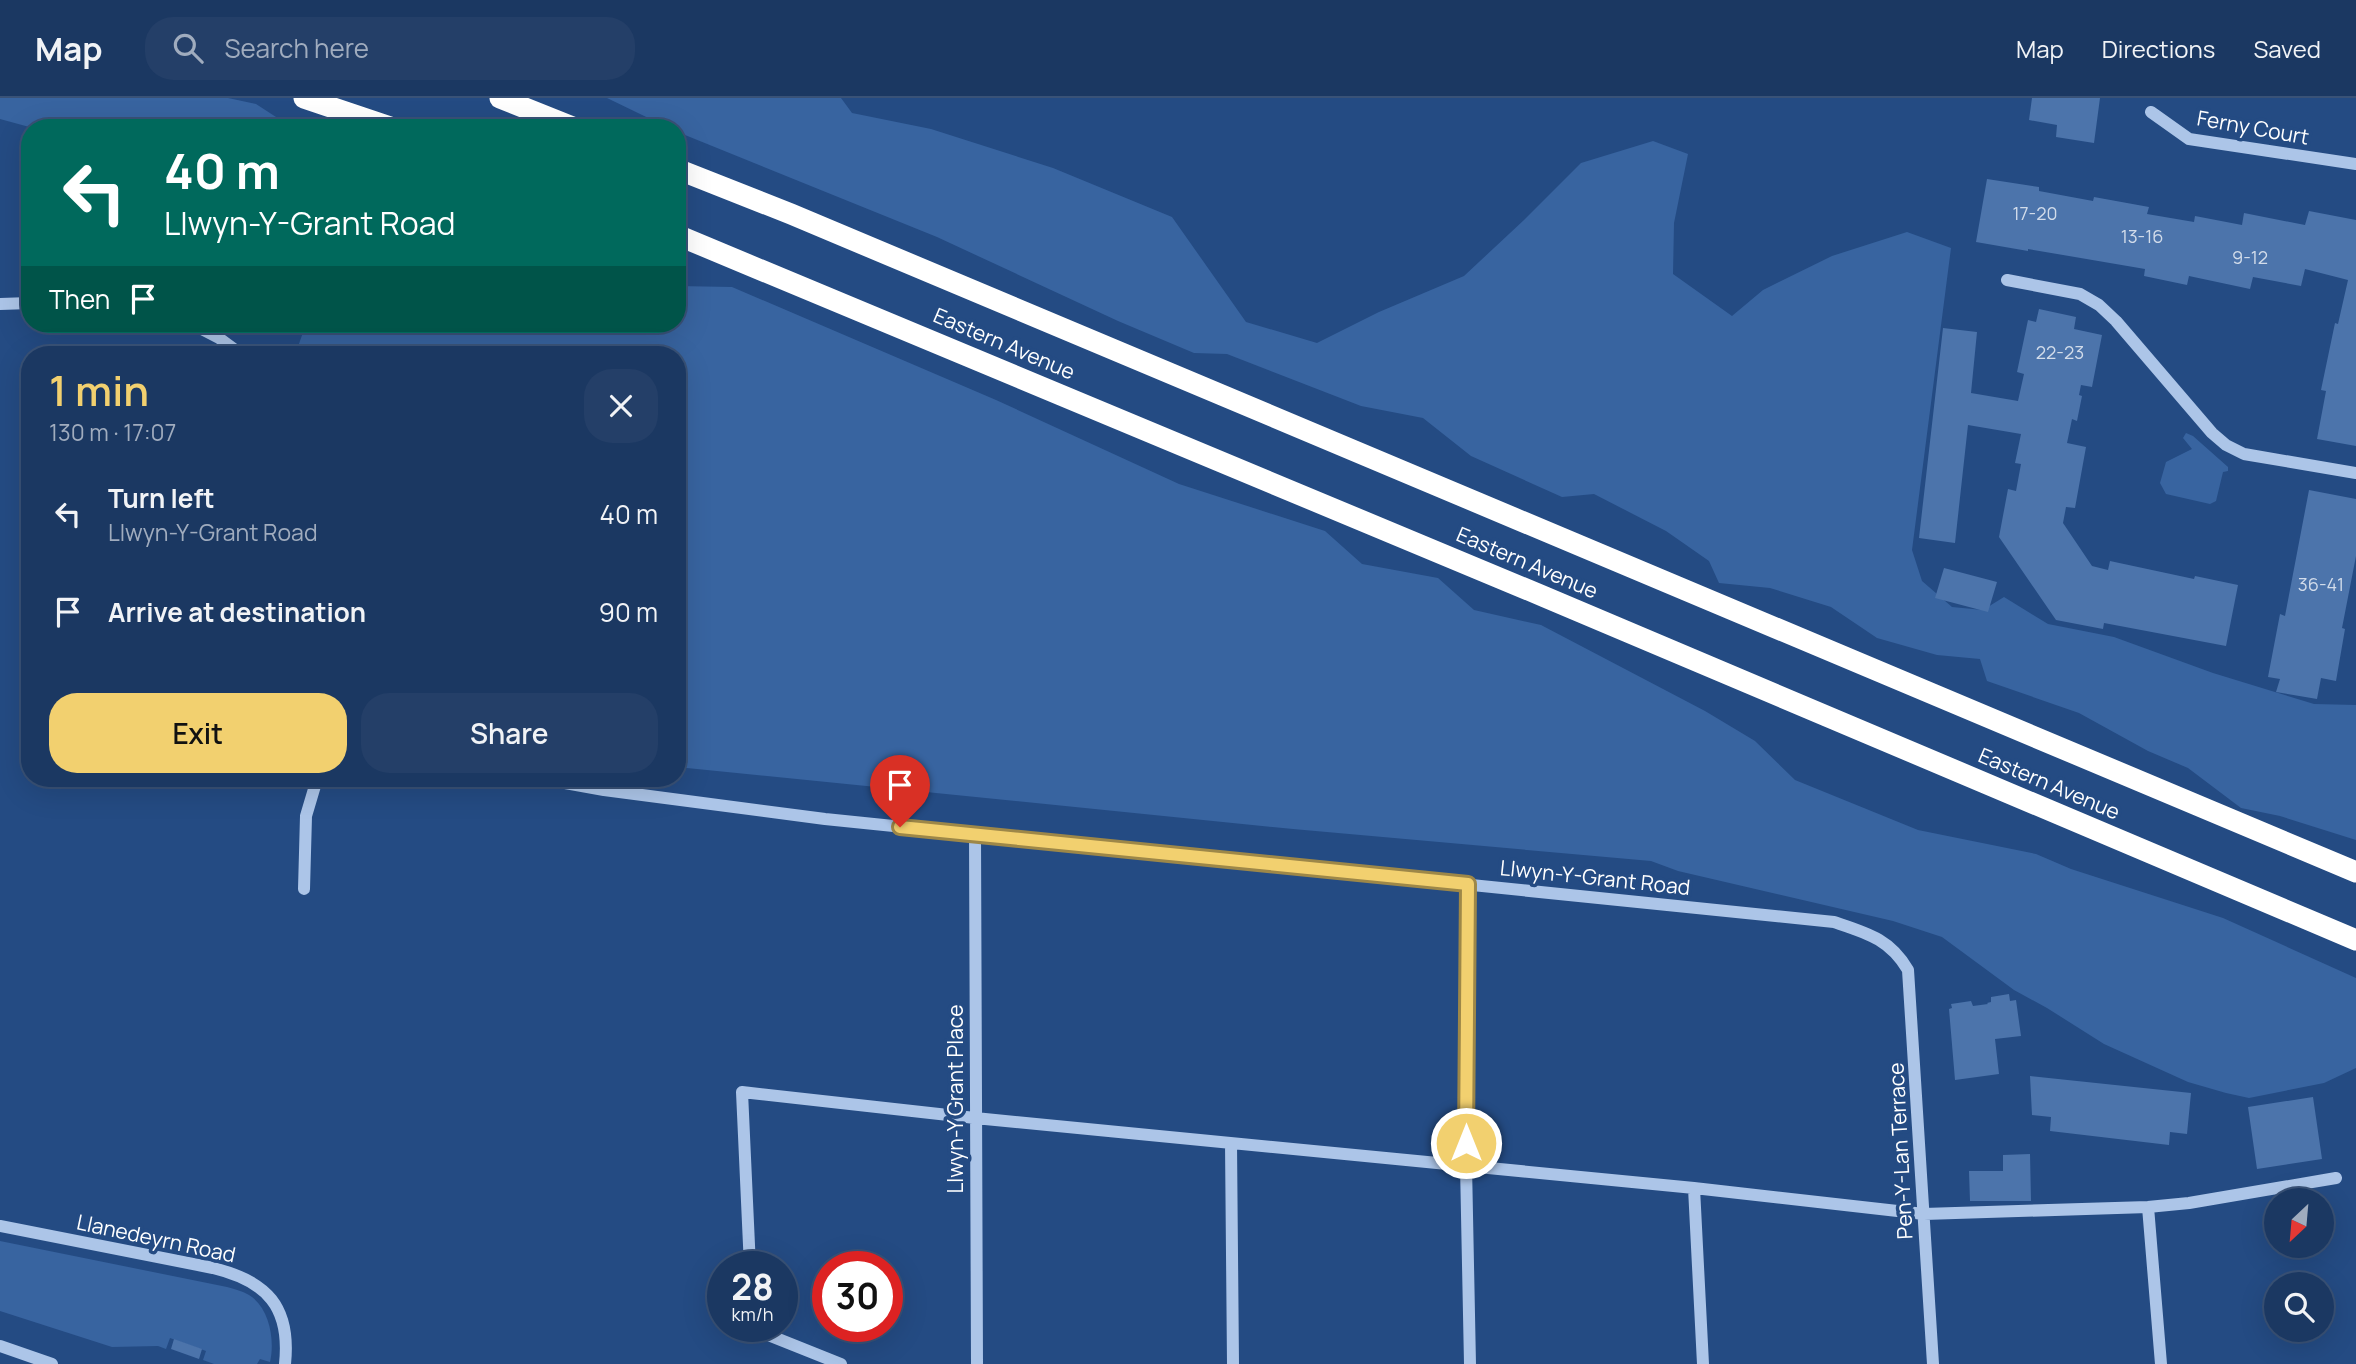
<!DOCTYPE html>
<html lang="en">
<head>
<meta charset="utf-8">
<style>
  body { margin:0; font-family:Manrope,sans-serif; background:#243f68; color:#f1f3f6; height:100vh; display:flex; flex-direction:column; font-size:26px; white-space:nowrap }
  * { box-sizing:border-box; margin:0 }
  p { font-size:23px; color:#a0acbe }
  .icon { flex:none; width:38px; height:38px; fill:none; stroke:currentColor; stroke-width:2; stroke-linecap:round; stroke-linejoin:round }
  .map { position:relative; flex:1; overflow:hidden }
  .side { position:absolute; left:21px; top:248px; width:665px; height:441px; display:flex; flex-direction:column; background:#1b3862; border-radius:28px; box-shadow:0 7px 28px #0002,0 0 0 2px #395277 }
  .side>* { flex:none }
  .hud { position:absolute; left:21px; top:21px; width:665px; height:214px; border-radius:28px; box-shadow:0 7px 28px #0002,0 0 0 2px #395277; background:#00695c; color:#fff; overflow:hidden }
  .needle { width:46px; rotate:206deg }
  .buttons { position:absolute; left:2264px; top:1090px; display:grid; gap:14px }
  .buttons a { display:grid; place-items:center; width:70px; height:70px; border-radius:50%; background:#1b3862; box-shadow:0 7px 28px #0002,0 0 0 2px #395277; font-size:35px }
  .speed { position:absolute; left:707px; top:1153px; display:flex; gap:14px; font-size:35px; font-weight:700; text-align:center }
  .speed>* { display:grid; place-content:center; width:91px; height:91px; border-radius:50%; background:#1b3862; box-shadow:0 7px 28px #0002,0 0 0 2px #395277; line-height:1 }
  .speed small { font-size:18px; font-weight:400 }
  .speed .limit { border:10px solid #d22; background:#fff; color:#111 }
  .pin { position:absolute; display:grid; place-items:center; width:60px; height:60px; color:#fff; margin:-72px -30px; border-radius:50% 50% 50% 0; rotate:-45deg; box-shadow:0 0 7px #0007 }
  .pin .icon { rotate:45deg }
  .me { position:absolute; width:77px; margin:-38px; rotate:0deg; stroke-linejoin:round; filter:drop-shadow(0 0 5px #0008) }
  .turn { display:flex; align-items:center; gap:24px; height:147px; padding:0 28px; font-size:32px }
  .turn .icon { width:91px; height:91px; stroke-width:2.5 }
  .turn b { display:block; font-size:49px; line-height:60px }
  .then { display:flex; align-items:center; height:66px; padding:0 28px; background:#0003; gap:14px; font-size:26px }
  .round { display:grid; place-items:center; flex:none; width:74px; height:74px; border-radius:28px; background:#243f68 }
  .head { display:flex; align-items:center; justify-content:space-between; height:119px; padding:0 28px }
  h1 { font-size:42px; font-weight:600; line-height:52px; color:#f2d06f }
  .button { display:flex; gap:14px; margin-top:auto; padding:14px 28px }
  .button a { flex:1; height:80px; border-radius:28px; background:#f2d06f; color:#111; font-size:28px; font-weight:600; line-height:80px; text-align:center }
  .button a+a { background:#243f68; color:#f1f3f6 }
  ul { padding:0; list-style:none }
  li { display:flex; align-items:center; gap:21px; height:98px; padding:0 28px }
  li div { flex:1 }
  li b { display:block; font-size:26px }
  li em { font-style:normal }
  header { display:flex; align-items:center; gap:42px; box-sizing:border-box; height:98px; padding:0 35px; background:#1b3862; border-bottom:2px solid #395277 }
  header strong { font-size:33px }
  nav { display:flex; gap:38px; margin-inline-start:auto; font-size:24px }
  .search { width:490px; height:63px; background:#243f68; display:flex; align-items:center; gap:18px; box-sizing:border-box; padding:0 24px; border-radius:28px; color:#a0acbe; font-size:26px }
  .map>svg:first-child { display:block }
  .green { fill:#3864a0 }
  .building { fill:#4c74ab }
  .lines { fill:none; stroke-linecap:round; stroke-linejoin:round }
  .minor { stroke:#acc5e8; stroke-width:12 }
  .highway { stroke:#fff; stroke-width:21 }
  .route-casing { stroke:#9d8748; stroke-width:18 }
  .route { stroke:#f2d06f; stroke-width:12 }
  .labels { text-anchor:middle; stroke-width:7; stroke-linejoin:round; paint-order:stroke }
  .number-label { font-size:18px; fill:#d2dcea }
  .street-label { font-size:21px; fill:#fff; stroke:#244b83 }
</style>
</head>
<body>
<header>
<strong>Map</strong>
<div class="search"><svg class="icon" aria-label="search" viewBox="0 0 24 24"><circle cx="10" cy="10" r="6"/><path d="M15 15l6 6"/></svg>Search here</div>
<nav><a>Map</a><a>Directions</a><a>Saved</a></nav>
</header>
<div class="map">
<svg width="2356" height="1266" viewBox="0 0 2356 1266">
  <rect width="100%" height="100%" fill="#244b83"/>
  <path class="green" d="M0 0H228L256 6 293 30H33L0 21Z
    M607 0H841L852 15 931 31 1053 70 1172 119 1246 224 1317 245 1379 214 1464 178 1524 122 1581 65 1653 43 1688 56 1674 125 1673 176 1732 218 1763 192 1832 158 1907 134 1951 150 1912 452 1922 483 1952 509 1983 512 2004 499 2048 526 2114 539 2213 575 2314 606 2356 607V742L2280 718 2241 710 2188 670 2148 653 2079 615 1987 583 1980 561 1937 557 1877 540 1831 509 1770 490 1719 485 1709 463 1666 433 1594 396 1562 399 1471 358 1423 320 1361 308 1227 256 1194 255 1118 223 937 139 685 37 677 34V30H669Z
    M677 188 732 189 996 302 1179 386 1325 433 1362 466 1438 480 1474 512 1541 527 1705 613 1755 643 1795 682 1918 732 2036 756 2071 771 2223 820 2356 880V970L2324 985 2249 1000 2226 995 2188 984 2104 946 2047 910 2014 892 1942 839 1893 823 1678 773 1651 763 1293 731 677 669V257H295L306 226H677Z
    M2186 335 2193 338 2228 369V373L2223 374 2216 403 2210 406 2166 396 2160 385 2166 364 2192 351 2183 340Z
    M0 1143 227 1189C234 1191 242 1193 249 1197 270 1210 275 1243 270 1264L260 1261 257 1266H214L203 1262 206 1253 170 1240 166 1251 158 1248 112 1249 0 1213Z"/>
  <path class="building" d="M2032 0H2100L2094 45 2056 39 2057 27 2029 22Z
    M1987 81 2039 89V93L2093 103 2094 99 2149 109 2147 116 2194 124 2195 118 2242 127 2244 115 2305 127 2309 113 2356 122V348L2317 341 2326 293 2321 292 2335 225 2338 226 2348 182 2305 171 2301 188 2253 179 2250 191 2189 178 2187 187 2144 178 2145 171 2028 151V153L1976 144Z
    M2039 211 2076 219 2074 231 2102 237 2092 289 2081 287 2079 297 2082 298 2077 323 2072 321 2067 345 2086 349 2075 410 2066 409 2063 425 2092 468 2108 472 2110 463 2194 481 2195 478 2238 487 2226 548 2104 525 2103 531 2056 522 1999 439 2008 391 2016 393 2021 366 2015 365 2021 336 1968 327 1955 445 1919 440 1943 230 1977 234 1971 295 2018 303 2024 276 2017 274 2028 222 2036 224Z
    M2309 392 2356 401V458L2342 530 2345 531 2336 583 2321 580 2317 601 2276 594 2280 581 2268 579 2280 516 2285 518Z
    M1944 470 1997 484 1988 514 1935 500Z
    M2009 896 2010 903 2016 902 2021 938 1995 941 1999 976 1955 982 1949 911 1952 910 1951 906 1971 903 1973 908 1988 906 1987 905 1991 904V899Z
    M2030 978 2191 995 2187 1036 2170 1034 2169 1047 2050 1033 2051 1019 2032 1017Z
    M2313 999 2322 1061 2257 1071 2248 1009Z
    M2030 1056 2031 1103H1970L1969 1073H2003V1057Z
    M174 1241 202 1251 199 1261 171 1251Z"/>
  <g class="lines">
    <path class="minor" d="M2151 14 2189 41 2356 66
      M2007 182 2080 196 2099 207 2116 223 2212 335 2226 347 2244 356 2356 375
      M0 206 30 205
      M192 226 219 240 242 257
      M543 681 604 692 825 721 1834 824C1867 835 1890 841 1908 872L1933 1266
      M975 737 977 1266
      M1468 786 1466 1067 1470 1266
      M304 791 306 718 317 681
      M1231 1045 1233 1266
      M1694 1090 1703 1266
      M2148 1109 2161 1266
      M0 1128 213 1170C267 1183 291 1209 285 1266
      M750 1169 742 994 975 1020 1694 1090 1924 1116 2148 1109 2189 1105 2336 1080
      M753 1228V1231L841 1266
      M0 1248 52 1266"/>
    <path class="highway" d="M304 0 393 30
      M500 0 575 30
      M677 71 791 116 2356 774
      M677 137 1545 499 2356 842"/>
  </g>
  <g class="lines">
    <g class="route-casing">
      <path id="route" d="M900 729 1468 786 1466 1045"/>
    </g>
    <use href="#route" class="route"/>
  </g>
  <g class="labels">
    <g class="number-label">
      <text x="2035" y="122">17-20</text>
      <text x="2142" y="145">13-16</text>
      <text x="2250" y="166">9-12</text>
      <text x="2060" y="261">22-23</text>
      <text x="2321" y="493">36-41</text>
    </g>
    <g class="street-label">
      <text transform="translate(2253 30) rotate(10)" y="7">Ferny Court</text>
      <text transform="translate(1004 246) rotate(23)" y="7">Eastern Avenue</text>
      <text transform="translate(1527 465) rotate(23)" y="7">Eastern Avenue</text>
      <text transform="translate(2049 686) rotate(23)" y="7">Eastern Avenue</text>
      <text transform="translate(1595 780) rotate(6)" y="7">Llwyn-Y-Grant Road</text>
      <text transform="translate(956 1001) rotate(-90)" y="7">Llwyn-Y Grant Place</text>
      <text transform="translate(1901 1053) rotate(-93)" y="7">Pen-Y-Lan Terrace</text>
      <text transform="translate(156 1141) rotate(12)" y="7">Llanedeyrn Road</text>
    </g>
  </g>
</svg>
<div class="buttons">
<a><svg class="needle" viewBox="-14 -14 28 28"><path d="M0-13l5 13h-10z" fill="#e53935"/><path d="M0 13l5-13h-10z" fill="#a0acbe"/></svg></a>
<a><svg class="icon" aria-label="search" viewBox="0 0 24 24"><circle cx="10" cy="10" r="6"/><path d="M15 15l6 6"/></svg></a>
</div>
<div class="speed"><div>28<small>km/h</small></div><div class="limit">30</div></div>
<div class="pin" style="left:900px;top:729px;background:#d93025"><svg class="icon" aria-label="arrive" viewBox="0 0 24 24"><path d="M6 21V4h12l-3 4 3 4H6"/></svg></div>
<svg class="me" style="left:1466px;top:1045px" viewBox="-20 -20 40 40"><circle r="17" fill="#f2d06f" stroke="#fff" stroke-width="3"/><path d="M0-11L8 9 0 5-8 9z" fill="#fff"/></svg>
<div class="hud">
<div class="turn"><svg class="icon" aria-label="left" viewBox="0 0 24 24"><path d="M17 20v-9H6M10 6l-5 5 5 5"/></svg><div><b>40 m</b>Llwyn-Y-Grant Road</div></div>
<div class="then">Then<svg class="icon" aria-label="arrive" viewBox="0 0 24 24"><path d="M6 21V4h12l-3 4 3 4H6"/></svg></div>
</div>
<section class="side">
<div class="head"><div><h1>1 min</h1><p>130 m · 17:07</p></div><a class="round"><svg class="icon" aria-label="close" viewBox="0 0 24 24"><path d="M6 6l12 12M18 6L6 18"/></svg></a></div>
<ul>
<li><svg class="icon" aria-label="left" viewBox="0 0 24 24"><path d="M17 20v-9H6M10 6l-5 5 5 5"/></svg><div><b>Turn left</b><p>Llwyn-Y-Grant Road</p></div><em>40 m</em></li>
<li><svg class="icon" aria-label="arrive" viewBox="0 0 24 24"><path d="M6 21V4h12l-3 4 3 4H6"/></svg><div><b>Arrive at destination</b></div><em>90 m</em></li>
</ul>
<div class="button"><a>Exit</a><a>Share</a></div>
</section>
</div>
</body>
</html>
